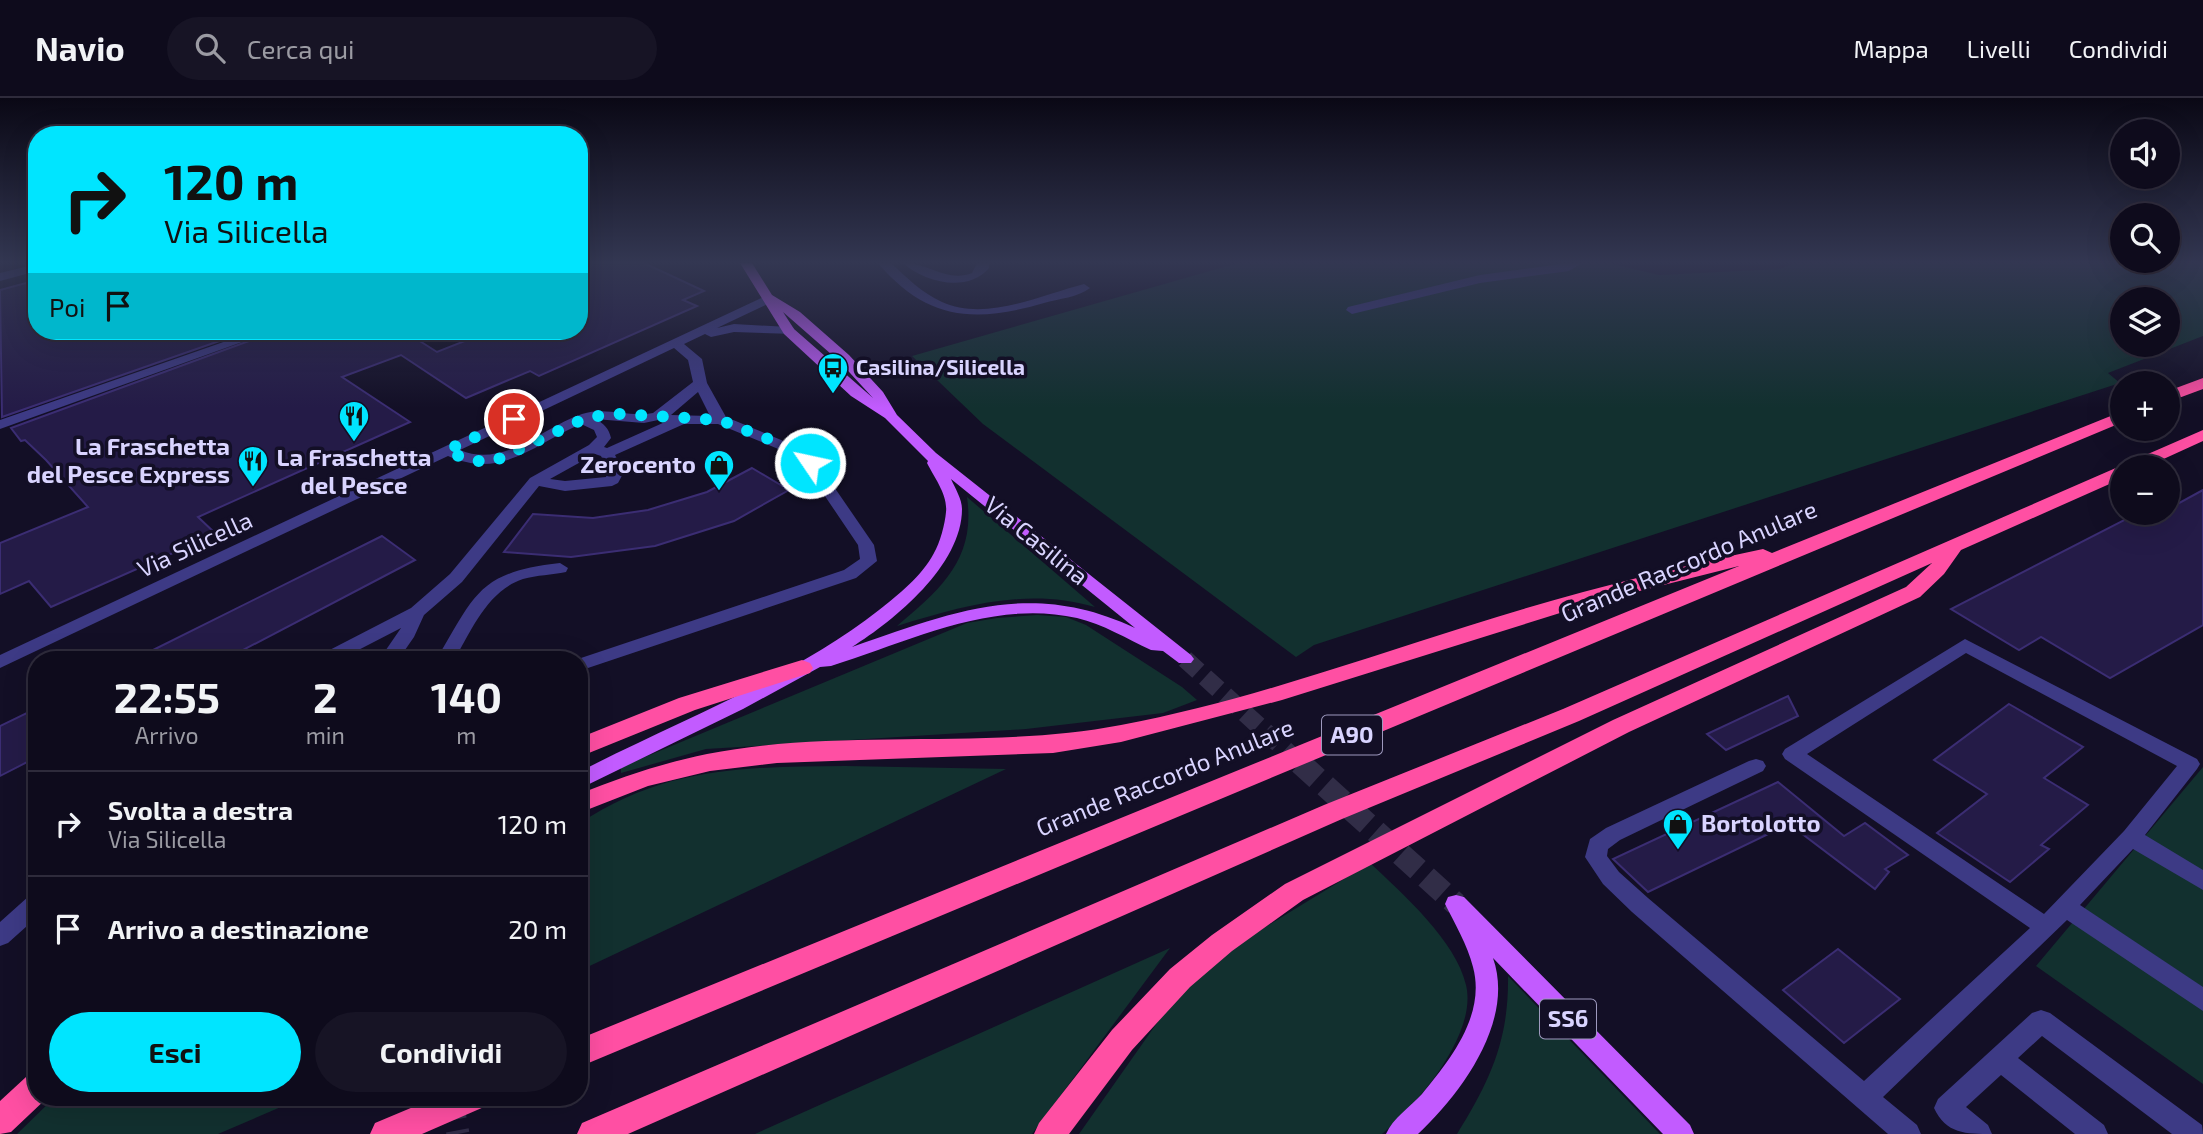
<!DOCTYPE html>
<html lang="it">
<head>
<meta charset="utf-8">
<style>
  body { margin:0; font-family:"Exo 2",sans-serif; background:#171425; color:#f1f3f6; height:100vh; display:flex; flex-direction:column; font-size:26px; white-space:nowrap }
  * { box-sizing:border-box; margin:0 }
  p { font-size:23px; color:#9b9ba3 }
  .icon { flex:none; width:38px; height:38px; fill:none; stroke:currentColor; stroke-width:2; stroke-linecap:round; stroke-linejoin:round }
  .map { position:relative; flex:1; overflow:hidden }
  .panel { position:absolute; left:28px; top:553px; width:560px; height:455px; display:flex; flex-direction:column; background:#0e0b1c; border-radius:28px; box-shadow:0 7px 28px #0002,0 0 0 2px #2e2b3b }
  .panel>* { flex:none }
  .guide { position:absolute; left:28px; top:28px; width:560px; height:214px; border-radius:28px; box-shadow:0 7px 28px #0002,0 0 0 2px #2e2b3b; background:#00e5ff; color:#111; overflow:hidden }
  .tools { position:absolute; left:2110px; top:21px; display:grid; gap:14px }
  .tools a { display:grid; place-items:center; width:70px; height:70px; border-radius:50%; background:#0e0b1c; box-shadow:0 7px 28px #0002,0 0 0 2px #2e2b3b; font-size:35px }
  .pin { position:absolute; display:grid; place-items:center; width:60px; height:60px; color:#fff; margin:-30px; border:4px solid #fff; border-radius:50%; box-shadow:0 2px 7px #0007 }
  .me { position:absolute; width:77px; margin:-38px; rotate:304deg; stroke-linejoin:round; filter:drop-shadow(0 0 5px #0008) }
  .turn { display:flex; align-items:center; gap:24px; height:147px; padding:0 21px; font-size:32px }
  .turn .icon { width:91px; height:91px; stroke-width:2.5 }
  .turn b { display:block; font-size:49px; line-height:60px }
  .then { display:flex; align-items:center; height:66px; padding:0 21px; background:#0003; gap:14px; font-size:26px }
  .eta { display:flex; justify-content:space-evenly; align-items:center; height:119px; text-align:center }
  .eta b { font-size:42px; font-weight:700; line-height:49px }
  .cta { display:flex; gap:14px; margin-top:auto; padding:14px 21px }
  .cta a { flex:1; height:80px; border-radius:42px; background:#00e5ff; color:#111; font-size:28px; font-weight:700; line-height:80px; text-align:center }
  .cta a+a { background:#171425; color:#f1f3f6 }
  ul { padding:0; list-style:none }
  li { display:flex; align-items:center; gap:21px; height:105px; padding:0 21px; border-top:2px solid #2e2b3b }
  li div { flex:1 }
  li b { display:block; font-size:26px }
  li em { font-style:normal }
  header { display:flex; align-items:center; gap:42px; box-sizing:border-box; height:98px; padding:0 35px; background:#0e0b1c; border-bottom:2px solid #2e2b3b }
  header strong { font-size:33px }
  nav { display:flex; gap:38px; margin-inline-start:auto; font-size:24px }
  .search { width:490px; height:63px; background:#171425; display:flex; align-items:center; gap:18px; box-sizing:border-box; padding:0 24px; border-radius:38px; color:#9b9ba3; font-size:26px }
  .map>svg:first-child { display:block }
  .green { fill:#12302f; fill-rule:evenodd }
  .building { fill:#241b47; stroke:#3b2d73; stroke-width:2 }
  .lines { fill:none; stroke-linecap:round; stroke-linejoin:round }
  .major-tunnel-far1 { stroke:#312d47; stroke-width:18; stroke-dasharray:18 9; stroke-linecap:butt }
  .major-tunnel { stroke:#312d47; stroke-width:23; stroke-dasharray:23 11; stroke-linecap:butt }
  .minor { fill:#3d3a85; fill-rule:evenodd }
  .major { fill:#c25bff; fill-rule:evenodd }
  .highway { fill:#ff4fa3; fill-rule:evenodd }
  .route { stroke:#00e5ff; stroke-width:12; stroke-dasharray:0 21.6 }
  .labels { text-anchor:middle; stroke-width:7; stroke-linejoin:round; paint-order:stroke }
  .far-poi-label { font-size:21px; font-weight:bold; fill:#d9d4ff; stroke:#130f26; text-anchor:start }
  .shield { fill:#130f26; stroke:#9e99be; stroke-width:2 }
  .shield-label { font-size:23px; font-weight:bold; fill:#d9d4ff }
  .poi-label { font-size:24px; font-weight:bold; fill:#d9d4ff; stroke:#130f26; text-anchor:end }
  .street-label { font-size:24px; fill:#d9d4ff; stroke:#130f26 }
</style>
</head>
<body>
<header>
<strong>Navio</strong>
<div class="search"><svg class="icon" aria-label="search" viewBox="0 0 24 24"><circle cx="10" cy="10" r="6"/><path d="M15 15l6 6"/></svg>Cerca qui</div>
<nav><a>Mappa</a><a>Livelli</a><a>Condividi</a></nav>
</header>
<div class="map">
<svg width="2203" height="1036" viewBox="0 0 2203 1036">
  <rect width="100%" height="100%" fill="#130f26"/>
  <path class="green" d="M1238 165H1609L1659 177 1780 171 1794 165H2203V238L2108 275 2120 285 1314 547 1296 559 983 326 912 258ZM2123 201H2168V247H2123Z
    M967 399 1095 509C1027 489 962 508 897 528 941 491 976 461 967 399Z
    M1037 517 1066 519 1086 527 1182 589 1197 602 1163 615 1026 631 706 651 621 675V669L967 525 997 520Z
    M845 668 1006 671 579 873V726C665 668 746 669 845 668Z
    M2203 669V986L2036 868Z
    M1370 765C1402 795 1456 843 1466 887 1478 936 1417 1007 1382 1036H1079L1164 915 1215 860Z
    M1170 850 1032 1036H755Z
    M1508 878 1660 1036H1457C1490 983 1509 942 1508 878Z
    M55 999H304L218 1036H17Z"/>
  <path class="building" d="M579 165H644L704 193 683 202 697 208 539 278 530 273 466 300 401 257 342 279 410 324 198 419 216 436 51 509 29 483 0 496V445L88 409 46 362 25 342 21 343 11 330 276 233H404L437 254 490 233H579Z
    M37 182V233H248L2 319 0 192Z
    M752 370 789 392 734 423 655 448 571 459 504 454 533 416 593 420 648 412 707 394Z
    M2203 392V527L2110 580 2041 539 2019 552 1951 511 2130 419 2142 425 2161 415H2168V411Z
    M382 438 415 462 224 562H133Z
    M1788 598 1798 618 1726 652 1707 636Z
    M2009 606 2083 649 2044 680 2088 707 2041 747 2049 751 2010 784 1937 735 1987 696 1934 662Z
    M37 610V659L0 678V628Z
    M1778 684 1844 738 1865 725 1908 757 1885 771 1889 774 1875 791 1789 726 1648 794 1613 761Z
    M1838 851 1900 901 1844 945 1783 892Z"/>
  <g class="lines">
    <path class="major-tunnel-far1" d="M1185 561 1302 667"/>
    <path class="major-tunnel" d="M1300 665 1456 806
      M451 999 458 1036"/>
    <path class="minor" d="M878 165H891C906 179 922 195 942 204 986 224 1041 197 1084 186L1090 190C1079 199 1058 201 1044 205 975 225 927 223 878 165Z
      M903 165C927 164 947 185 972 175L977 165H989V170C968 195 925 185 903 165Z
      M1568 165H1582L1569 173 1480 185 1352 216 1346 212 1348 209 1480 177Z
      M37 166V173L0 183V175Z
      M770 196 776 200 774 203 717 230 734 226 789 229 794 230V236L734 234 711 239 705 236 684 246 702 261 707 285 726 319 798 349 819 367 874 447 877 463 856 480 579 573V562H575L844 472 860 461 858 447 808 373 788 355 718 326H684L615 357 624 374 618 385 612 388 565 393 539 388 462 484 424 517 414 539 398 562H379L401 530 339 562H315L318 558 411 510 450 476 530 380 589 347 597 339 594 332 581 326C534 346 502 382 448 358L0 570V557ZM674 250 688 262 693 284 653 315C629 320 607 308 582 316 543 329 504 371 460 352ZM698 294 710 318 671 317ZM595 321 644 325 663 321 665 324 607 350 604 349 611 340C609 331 604 325 595 321ZM595 356 601 358 608 374 606 379 565 383 550 381Z
      M255 233H273L0 331V322Z
      M560 465 568 470 566 474C552 477 537 477 523 481 487 493 472 532 454 562H436C475 497 478 474 560 465Z
      M1965 541 2197 661 2200 666 2197 671 2145 737 2203 772V792L2133 751 2080 807 2203 889V913L2067 822 1883 999 1917 1027 1921 1036H1888L1632 814 1603 786 1585 759 1590 741 1606 730 1749 663 1756 661 1763 663 1766 668 1763 673 1620 742 1608 751 1607 758 1619 774 1648 800 1864 983 2030 830 1785 661 1782 656 1785 651ZM1966 555 2177 668 2124 733 2044 816 1807 656Z
      M37 796V819L8 845 0 848V824L29 798Z
      M2041 912 2050 915 2202 1027 2203 1036H2172L2042 938 2018 960 2104 1027 2108 1036H2075L2001 977 1966 1009 1988 1027 1992 1036C1966 1036 1946 1036 1934 1010L1938 1001 2032 915Z"/>
    <path class="major" d="M740 165H752L772 197 800 214 849 257 883 294 897 317 936 355 1191 557 1194 561 1191 565H1179L1163 553 1151 552C1127 541 1103 526 1077 520 993 501 910 543 831 568L820 569 743 611 579 691V674C680 622 789 582 879 512 898 497 922 478 934 455 940 445 945 426 946 414 948 397 934 379 927 365L928 363 885 320 851 298 784 236ZM783 214 839 263 873 300 794 231ZM951 381 1135 530C1031 481 953 514 852 549 895 522 962 467 962 411 962 401 955 390 951 381Z
      M1456 797 1464 799 1690 1027 1694 1036H1663L1493 860C1515 922 1462 995 1418 1036H1386C1393 1020 1410 1009 1422 996 1450 962 1486 917 1473 869 1467 846 1455 826 1445 806L1448 799Z"/>
    <path class="highway" d="M2203 280V291L2168 304V293Z
      M2123 313V324L579 969V941L1739 468 1592 505 1282 602 1121 644 1053 655 777 665 710 673 648 688 579 715V696C621 679 663 665 707 656 843 629 985 653 1121 627 1239 605 1353 564 1468 528 1565 497 1663 472 1763 451L1772 455Z
      M2203 332V343L2146 369H2123V380L1961 452 1944 476 1920 499 1629 634 1303 802 1232 853 1190 889 1132 952 1069 1036H1034L1039 1025 1112 932 1170 871 1212 837 1285 786 1613 622 1906 489 1932 465 1579 623 1342 721 628 1036H577L582 1025 1324 707 1563 611Z
      M802 562 810 565 813 570 810 575 695 612 579 659V640L679 600Z
      M37 975V999H48L11 1034 0 1036V1003L26 979Z
      M437 999H488L484 1009 422 1036H370L375 1025Z"/>
  </g>
  <linearGradient id="sky" x2="0" y2="1"><stop stop-color="#0a0815"/><stop offset="0.53" stop-color="#333752"/><stop offset="1" stop-color="#333752" stop-opacity="0"/></linearGradient>
  <rect width="2203" height="310" fill="url(#sky)"/>
  <g class="lines">
    <path class="route" d="M514 321 447 352 466 362 492 364 588 319 620 316 720 322 786 348 810 365"/>
  </g>
  <defs>
    <g id="bus-pin" transform="scale(1.575)"><path d="M0 17L-7.5 6A9.5 9.5 0 1 1 7.5 6Z" fill="#00e5ff" stroke="#130f26"/><path d="M-5-6H5V4H4V6H2V4H-2V6H-4V4H-5ZM-3.5-4V0h7V-4ZM-3.5 1.2v1.5H-2V1.2ZM2 1.2v1.5H3.5V1.2Z" fill="#111"/></g>
    <g id="restaurant-pin" transform="scale(1.575)"><path d="M0 17L-7.5 6A9.5 9.5 0 1 1 7.5 6Z" fill="#00e5ff" stroke="#130f26"/><path d="M-5-6h1v4h1v-4h1v4h1v-4h1v5L-1.5 .5V6h-2V.5L-5-1ZM5-6V6H3V1.5H1.5Q1.5-4 5-6Z" fill="#111"/></g>
    <g id="shop-pin" transform="scale(1.575)"><path d="M0 17L-7.5 6A9.5 9.5 0 1 1 7.5 6Z" fill="#00e5ff" stroke="#130f26"/><path d="M-5-2.5h2.3a2.7 3.5 0 0 1 5.4 0H5L5.5 6h-11ZM-1.5-2.5h3a1.5 2.3 0 0 0-3 0Z" fill="#111"/></g>
  </defs>
  <g fill-rule="evenodd">
    <use href="#bus-pin" x="833" y="270"/>
    <use href="#restaurant-pin" x="354" y="318"/>
    <use href="#restaurant-pin" x="253" y="363"/>
    <use href="#shop-pin" x="719" y="367"/>
    <use href="#shop-pin" x="1678" y="726"/>
  </g>
  <g class="labels">
    <g class="far-poi-label">
      <text x="856" y="277">Casilina/Silicella</text>
    </g>
    <g class="shield">
      <rect x="1322" y="617.5" width="60" height="39" rx="5"/>
      <rect x="1540" y="901.5" width="56" height="39" rx="5"/>
    </g>
    <g class="shield-label">
      <text x="1352" y="645">A90</text>
      <text x="1568" y="929">SS6</text>
    </g>
    <g class="poi-label">
      <text x="230" y="357">La Fraschetta<tspan x="230" dy="28">del Pesce Express</tspan></text>
      <text x="354" y="368" text-anchor="middle">La Fraschetta<tspan x="354" dy="28">del Pesce</tspan></text>
      <text x="696" y="375">Zerocento</text>
      <text x="1701" y="734" text-anchor="start">Bortolotto</text>
    </g>
    <g class="street-label">
      <text transform="translate(1036 443) rotate(39)" y="8">Via Casilina</text>
      <text transform="translate(195 447) rotate(-25)" y="8">Via Silicella</text>
      <text transform="translate(1689 464) rotate(-23)" y="8">Grande Raccordo Anulare</text>
      <text transform="translate(1165 680) rotate(-22)" y="8">Grande Raccordo Anulare</text>
    </g>
  </g>
</svg>
<div class="tools">
<a><svg class="icon" aria-label="sound" viewBox="0 0 24 24"><path d="M4 9h4l5-4v14l-5-4H4zM17 9q2 3 0 6"/></svg></a>
<a><svg class="icon" aria-label="search" viewBox="0 0 24 24"><circle cx="10" cy="10" r="6"/><path d="M15 15l6 6"/></svg></a>
<a><svg class="icon" aria-label="layers" viewBox="0 0 24 24"><path d="M12 4l9 5-9 5-9-5zM3 14l9 5 9-5"/></svg></a>
<a>+</a>
<a>−</a>
</div>
<div class="pin" style="left:514px;top:321px;background:#d93025"><svg class="icon" aria-label="arrive" viewBox="0 0 24 24"><path d="M6 21V4h12l-3 4 3 4H6"/></svg></div>
<svg class="me" style="left:810px;top:365px" viewBox="-20 -20 40 40"><circle r="17" fill="#00e5ff" stroke="#fff" stroke-width="3"/><path d="M0-11L8 9 0 5-8 9z" fill="#fff"/></svg>
<div class="guide">
<div class="turn"><svg class="icon" aria-label="right" viewBox="0 0 24 24"><path d="M7 20v-9h11M14 6l5 5-5 5"/></svg><div><b>120 m</b>Via Silicella</div></div>
<div class="then">Poi<svg class="icon" aria-label="arrive" viewBox="0 0 24 24"><path d="M6 21V4h12l-3 4 3 4H6"/></svg></div>
</div>
<section class="panel">
<div class="eta">
<div><b>22:55</b><p>Arrivo</p></div>
<div><b>2</b><p>min</p></div>
<div><b>140</b><p>m</p></div>
</div>
<ul>
<li><svg class="icon" aria-label="right" viewBox="0 0 24 24"><path d="M7 20v-9h11M14 6l5 5-5 5"/></svg><div><b>Svolta a destra</b><p>Via Silicella</p></div><em>120 m</em></li>
<li><svg class="icon" aria-label="arrive" viewBox="0 0 24 24"><path d="M6 21V4h12l-3 4 3 4H6"/></svg><div><b>Arrivo a destinazione</b></div><em>20 m</em></li>
</ul>
<div class="cta"><a>Esci</a><a>Condividi</a></div>
</section>
</div>
</body>
</html>
